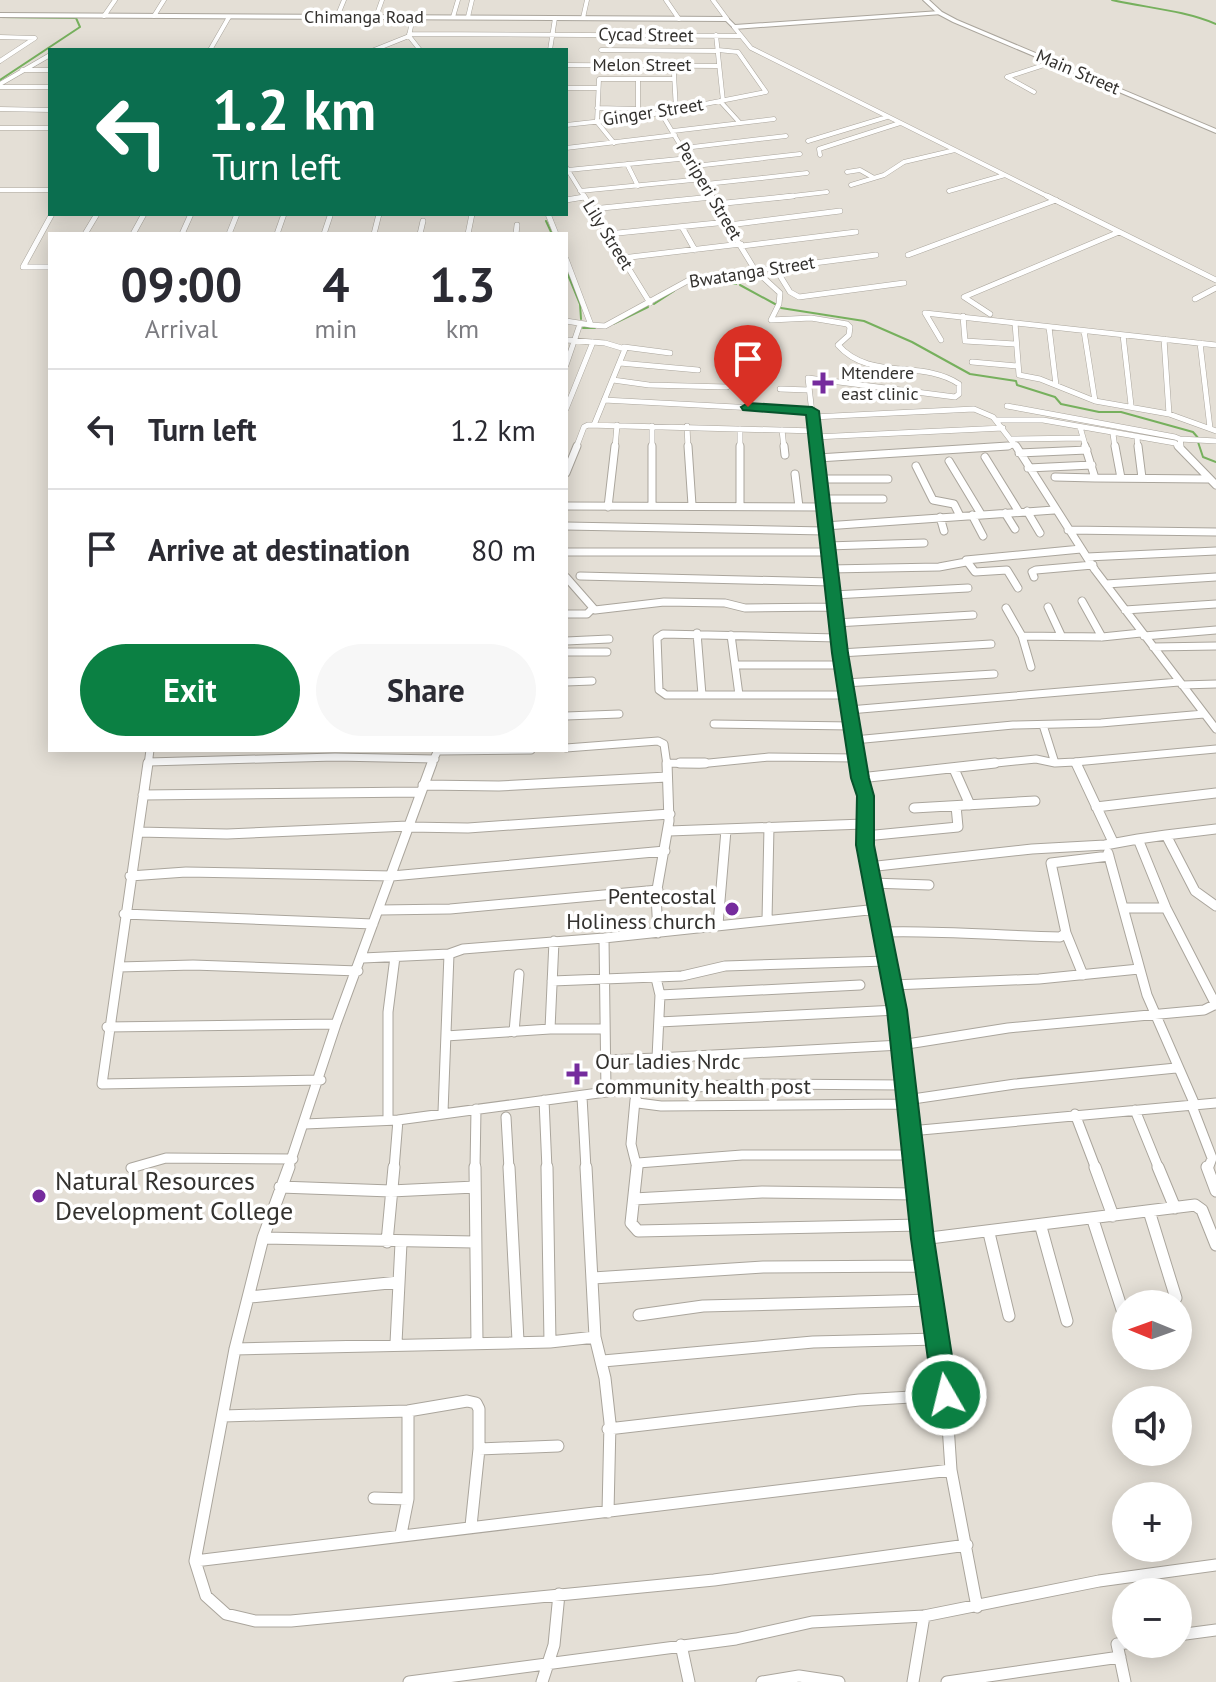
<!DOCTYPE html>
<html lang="en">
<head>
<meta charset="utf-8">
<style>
  body { margin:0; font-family:"PT Sans",sans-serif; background:#f7f7f7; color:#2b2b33; height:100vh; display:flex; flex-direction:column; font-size:30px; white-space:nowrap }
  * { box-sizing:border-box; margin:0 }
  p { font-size:26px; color:#7c7c81 }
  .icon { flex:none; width:44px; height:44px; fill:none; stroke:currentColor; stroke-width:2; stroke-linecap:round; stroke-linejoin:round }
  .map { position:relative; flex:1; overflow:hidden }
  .side { position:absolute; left:48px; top:232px; width:520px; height:520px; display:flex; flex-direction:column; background:#fff; border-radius:0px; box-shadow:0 4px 20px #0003 }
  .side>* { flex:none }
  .banner { position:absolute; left:48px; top:48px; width:520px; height:168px; border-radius:0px; box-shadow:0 4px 20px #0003; background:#0b6e4f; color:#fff; overflow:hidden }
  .needle { width:52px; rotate:271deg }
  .fabs { position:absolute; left:1112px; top:1290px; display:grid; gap:16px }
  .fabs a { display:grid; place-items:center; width:80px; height:80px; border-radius:50%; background:#fff; box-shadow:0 4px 20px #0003; font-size:40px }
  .pin { position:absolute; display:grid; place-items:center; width:68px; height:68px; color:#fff; margin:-82px -34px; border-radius:50% 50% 50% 0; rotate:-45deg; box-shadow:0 0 8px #0007 }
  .pin .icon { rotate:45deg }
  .me { position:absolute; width:88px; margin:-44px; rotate:352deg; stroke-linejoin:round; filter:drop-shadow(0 0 6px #0008) }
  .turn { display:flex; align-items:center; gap:28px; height:168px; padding:0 32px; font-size:36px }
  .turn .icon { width:104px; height:104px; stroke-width:2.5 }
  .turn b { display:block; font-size:56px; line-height:68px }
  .eta { display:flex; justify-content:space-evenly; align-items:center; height:136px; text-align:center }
  .eta b { font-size:48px; font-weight:700; line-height:56px }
  .button { display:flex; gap:16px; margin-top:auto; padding:16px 32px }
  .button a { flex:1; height:92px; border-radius:48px; background:#0b8043; color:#fff; font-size:32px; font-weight:700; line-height:92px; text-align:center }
  .button a+a { background:#f7f7f7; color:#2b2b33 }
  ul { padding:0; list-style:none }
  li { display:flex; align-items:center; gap:24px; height:120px; padding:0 32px; border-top:2px solid #e1e1e2 }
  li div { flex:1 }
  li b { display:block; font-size:30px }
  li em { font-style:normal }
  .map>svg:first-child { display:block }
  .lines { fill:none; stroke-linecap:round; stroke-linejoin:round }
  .stream { stroke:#76b05d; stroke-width:2 }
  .minor-far4-casing { stroke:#aaa59c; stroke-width:5 }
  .minor-far3-casing { stroke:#aaa59c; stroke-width:6 }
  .minor-far2-casing { stroke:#aaa59c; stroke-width:9 }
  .minor-far1-casing { stroke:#aaa59c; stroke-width:11 }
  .minor-casing { stroke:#aaa59c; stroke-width:13 }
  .tertiary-casing { stroke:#aaa59c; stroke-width:2 }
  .secondary-casing { stroke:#aaa59c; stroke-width:2 }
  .minor-far4 { stroke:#fff; stroke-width:4 }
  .minor-far3 { stroke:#fff; stroke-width:5 }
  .minor-far2 { stroke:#fff; stroke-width:7 }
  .minor-far1 { stroke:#fff; stroke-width:9 }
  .minor { stroke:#fff; stroke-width:11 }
  .tertiary { fill:#fff; fill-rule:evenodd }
  .secondary { fill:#fff; fill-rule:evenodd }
  .route { fill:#0b8043; stroke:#07532c; stroke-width:2 }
  .poi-dot { fill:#752b9d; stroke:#fff; stroke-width:3 }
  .labels { text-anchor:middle; stroke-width:7; stroke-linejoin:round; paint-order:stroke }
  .far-street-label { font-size:18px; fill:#33312e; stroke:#fff }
  .far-poi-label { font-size:18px; fill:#33312e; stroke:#fff; text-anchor:start }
  .poi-label { font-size:22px; fill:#33312e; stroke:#fff; text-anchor:end }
  .near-poi-label { font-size:26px; fill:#33312e; stroke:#fff; text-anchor:start }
</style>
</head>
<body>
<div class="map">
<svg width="1216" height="1682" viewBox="0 0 1216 1682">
  <rect width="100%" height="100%" fill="#e4dfd6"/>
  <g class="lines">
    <path class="stream" d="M1112 0C1147 8 1183 10 1216 24
      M0 17 76 18 80 27 0 80
      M546 221 552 234
      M566 270 580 304 581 319
      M705 279 736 284
      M740 285 775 304
      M654 304 674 291
      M781 308 864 321 912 342 970 374 1016 381 1017 385 1055 397 1061 404 1099 412H1121L1193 432 1199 439
      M613 324 648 307
      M583 328H595
      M1198 442 1203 457 1216 462"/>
    <g class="minor-far4-casing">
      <path id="minor-far4" d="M666 0 679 19
        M713 0 727 19
        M104 16 115 0
        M154 16 164 0
        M337 17 344 0
        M376 17 382 0
        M453 17 458 0
        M468 17 472 0
        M583 18 587 0
        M734 27 751 48 1051 198
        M409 34 740 36
        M716 35 723 101
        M409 36 420 50
        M0 37 35 38 0 61
        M210 50 229 17
        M374 50 409 36 413 17
        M550 50 555 18
        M601 50 718 51
        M566 65 718 66
        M22 70H50
        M674 74 676 110
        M638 79V110
        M0 84 50 55
        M0 87H50
        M566 88H598
        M1034 92 1007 77 1053 62
        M720 101 740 123
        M597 108 638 109
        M0 109 50 110
        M661 113 712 198
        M566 125 639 117 766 92 738 52 718 50
        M0 128H50
        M673 131 774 119
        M808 141 887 117
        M614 143 597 122 599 79H674
        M566 148 675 135
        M684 148 786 136
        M820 155 819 149 900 123
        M627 164 638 186
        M695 166 800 154
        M566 167 585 198
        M568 170 689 158
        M847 172 860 170 874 178
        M706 184 807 173
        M851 185 884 175 904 162 955 150
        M0 190H50
        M580 191 703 179
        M949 191 1005 175
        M580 198 584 197
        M706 198 712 197
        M775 198 827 192"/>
    </g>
    <g class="minor-far3-casing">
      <path id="minor-far3" d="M584 196 650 303
        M710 196 755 270 780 293 779 304 771 320 811 318 847 324 850 327 849 335 838 345C869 381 922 359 959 384V394L955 397 808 378 816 448
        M1047 196 1216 280
        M566 200 584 197
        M716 204 793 196
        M592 209 712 197
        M548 214 556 234
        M729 225 840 211
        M682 227 695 250
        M85 234 97 214
        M133 234 144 214
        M182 234 191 214
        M229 234 237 214
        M277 234 284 214
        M324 234 330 216
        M374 234 379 214
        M420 234 423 221
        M468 234 472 214
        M516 234 517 225
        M608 234 727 222
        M742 246 856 232
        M908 255 1056 200
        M622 258 741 244
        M566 259 591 325 566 321
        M774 266 790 292 799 297 904 283
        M50 267H23L52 214
        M1195 299 1216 288
        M990 314 964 297 1119 232
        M963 316 965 341 1015 344
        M1015 323 1019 375 1040 379 1095 401 1169 414 1216 431
        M591 325 605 326 691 279 876 255
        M1049 327 1056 385
        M1084 331 1095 401
        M1123 335 1131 405
        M1164 339 1169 414
        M566 340 605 343 625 349 594 425
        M941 340 925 313 1216 345
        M1200 343 1210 428
        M624 347 670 353
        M972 362 1017 366
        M620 363 698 370
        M566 365 580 324
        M613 380 649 385 727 387
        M780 389 809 390
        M604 400 812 411
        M1007 406 1175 437 1180 439 1181 446
        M566 409 593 342
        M813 417 974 409 993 417 1017 448
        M996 420H1043L1175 443 1180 448
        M652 426V448
        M687 426 688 448
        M1080 427 1086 448
        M740 429V448
        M782 430 784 448
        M1113 434 1115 448
        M815 437 1003 428
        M1137 438 1138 448
        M1012 439 1083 438
        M1180 439 1216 441
        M576 448 584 427 588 425 815 431
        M615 448 617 425
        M984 448 1016 445"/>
    </g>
    <g class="minor-far2-casing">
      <path id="minor-far2" d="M652 446V505
        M688 446 692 505
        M740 446V506
        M784 446 785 455
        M816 446 831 582 858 765
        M1016 446 1095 570 1216 729
        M1085 446 1095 478 1208 479
        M1115 446 1121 478
        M1138 446 1142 478
        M1178 446 1216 485
        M1019 453 1087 450
        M985 457 1019 512
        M818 458 1008 446
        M949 461 981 514
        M916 466 933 500 954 504 960 516
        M1028 468 1092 465
        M566 473 577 446
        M795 474 799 507
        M1055 477 1095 478
        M821 479H888
        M823 499H883
        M566 506 824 507
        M608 507 615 446
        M1027 511 1040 533
        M1005 513 1015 529
        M972 515 983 536
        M940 517 944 531
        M566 526 825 531
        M825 526 1054 510
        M1068 530 1216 532
        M827 546 924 543
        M566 552H827
        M1087 557 1216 551
        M829 569 939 567 966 562
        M580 576 831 582
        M566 577 595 610 664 602 725 603 745 608 834 607
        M1034 577 1032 572 1036 570 1093 565
        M1106 584 1216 577
        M1018 588 1007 570 975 572 966 560 1081 549
        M833 595 968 588
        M1082 601 1102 637
        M1048 607 1061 635
        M1006 608 1022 636 1102 637 1141 633
        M1125 610 1216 604
        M566 614H587L593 608
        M836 623 973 615
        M697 633 702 695
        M731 635 739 695
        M1022 636 1031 667
        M1144 636 1216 630
        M838 638 663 634 657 638 659 690 666 695H846
        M566 641 609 639
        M1153 647 1216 646
        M566 652H607
        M840 653 991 644
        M735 665H842
        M566 682 592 681
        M845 683 994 674
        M1182 685 1216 684
        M849 710 1179 682
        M566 716 619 714
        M714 724 852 726
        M1043 725 1055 763
        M854 740 1013 725 1101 723 1204 714
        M566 748 658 741 664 744 667 765
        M438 751 531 750
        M148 762 335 757 435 759
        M667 763 699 764 769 757 857 758
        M148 765 150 750
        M431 765 438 750
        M977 765 1036 759 1055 763 1075 762
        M1077 765 1075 762 1216 749"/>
    </g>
    <g class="minor-far1-casing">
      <path id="minor-far1" d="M148 763 102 1084 321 1080
        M680 763H705
        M858 763 866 796 864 824 868 867 897 1010 914 1169
        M1076 763 1113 842
        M954 769 970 805
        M860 778 995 763
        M423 785 499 786 667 777
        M143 795 419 792
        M1096 807 1216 793
        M914 808 1035 801
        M408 827 468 828 670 814
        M669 831 864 824
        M138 832 227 834 408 826
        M1166 835 1216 829
        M865 836 958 827 956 806
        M1138 839 1166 835 1195 891 1216 906
        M1108 853 1147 995 1195 1105
        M868 867 1032 849 1105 845 1138 839 1166 908 1216 1005
        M130 876 186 872 392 876 665 851
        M872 883 929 885
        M1126 908H1166
        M380 910 450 909 658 890
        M124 914 373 924
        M767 920 769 827
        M718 924 726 830
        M882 932C942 930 1000 936 1060 937L1066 933 1051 863 1109 856
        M658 933 656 895 669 821 667 763
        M1066 933 1083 975
        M604 938 606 1092
        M363 958 449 954 463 949 604 938 878 909
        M119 967 193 965 358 971
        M552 981 682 976 725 966 887 961
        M893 985 1039 979 1139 969
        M660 995 860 985
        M659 1022 897 1010
        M107 1027 336 1024
        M550 1029H605
        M514 1032 519 974
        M446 1036 550 1029 554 941
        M657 1058 901 1045 1008 1028 1204 1010 1214 1005
        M606 1060 657 1058 660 995 656 978
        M633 1092 638 1103 661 1106 907 1104
        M582 1097 586 1169
        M544 1100 547 1169
        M635 1100 631 1144 636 1164
        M906 1100 1015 1084 1176 1068
        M1192 1106 1212 1158 1208 1169
        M1135 1110 1159 1169
        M443 1112 449 954
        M1075 1114 1096 1169
        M506 1117 509 1169
        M388 1119V1012L395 957
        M305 1124 398 1120 606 1092 749 1084 904 1085
        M910 1131 1216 1103
        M131 1168 166 1158 293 1159
        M288 1169 336 1024 432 763
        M394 1169 398 1120
        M475 1169 476 1109
        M637 1169 638 1163 742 1155H913"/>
    </g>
    <g class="minor-casing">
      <path id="minor" d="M289 1167 263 1238 235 1349 195 1561 206 1596 226 1614 255 1621H291L714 1580 967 1545
        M475 1167 477 1342
        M509 1167 518 1341
        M547 1167 550 1342
        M586 1167 595 1337 605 1378 610 1423 608 1512
        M637 1167 631 1223 638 1231 921 1225
        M914 1167 946 1395 951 1470 977 1607
        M1095 1167 1113 1216
        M1158 1167 1175 1208
        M1207 1167 1216 1191
        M280 1187 391 1191 475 1187
        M634 1199 762 1192 917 1194
        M1149 1211 1176 1298
        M1093 1220 1126 1322
        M1041 1227 1067 1321
        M989 1233 1009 1316
        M263 1238 474 1242
        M922 1239 1195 1205 1202 1210 1216 1245
        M387 1242 394 1167
        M593 1278 763 1267 927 1266
        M250 1297 399 1282
        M639 1315 703 1306 932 1300
        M396 1343 401 1243
        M235 1349 550 1342 595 1337
        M603 1361 813 1342 938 1339
        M223 1416 408 1411 467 1401 476 1403 479 1409V1449L558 1446
        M608 1429 859 1400 946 1395
        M374 1498 408 1499
        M471 1526 479 1449
        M401 1534 408 1499V1411
        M195 1561 951 1470
        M1178 1635 1216 1630
        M681 1645 689 1682
        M409 1682 736 1639 812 1622 924 1616 1099 1581 1216 1565
        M542 1682 554 1645 559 1594
        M762 1682 799 1676 839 1682
        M913 1682 924 1616
        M947 1682 1120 1657
        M1125 1682 1117 1644 1126 1643"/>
    </g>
    <g class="tertiary-casing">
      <path id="tertiary" d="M940 11 942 14 734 29 726 21 0 17V13L727 17 735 25Z"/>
    </g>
    <g class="secondary-casing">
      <path id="secondary" d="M923 0H929L942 12 957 20 1216 129V133L953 22 938 14Z"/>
    </g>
    <use href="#minor-far4" class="minor-far4"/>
    <use href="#minor-far3" class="minor-far3"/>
    <use href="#minor-far2" class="minor-far2"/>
    <use href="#minor-far1" class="minor-far1"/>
    <use href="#minor" class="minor"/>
    <use href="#tertiary" class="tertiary"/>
    <use href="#secondary" class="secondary"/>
  </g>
  <path class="route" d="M748 403 812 407 819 411 848 653 869 778 874 796V845L907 1010 934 1239 958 1395 954 1403 946 1407 937 1403 933 1395 911 1239 887 1010 856 845 857 796 851 778 832 653 806 415 743 410 741 407Z"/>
  <g class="poi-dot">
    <path d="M819 371h8v8h8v8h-8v8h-8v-8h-8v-8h8z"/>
    <circle cx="732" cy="909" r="8"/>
    <path d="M573 1062h8v8h8v8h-8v8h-8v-8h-8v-8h8z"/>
    <circle cx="39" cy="1196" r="8"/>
  </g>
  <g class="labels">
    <g class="far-street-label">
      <text x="364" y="23">Chimanga Road</text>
      <text transform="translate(646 35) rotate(1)" y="6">Cycad Street</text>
      <text x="642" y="71">Melon Street</text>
      <text transform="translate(1078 72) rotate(23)" y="6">Main Street</text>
      <text transform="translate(653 112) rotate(-9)" y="6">Ginger Street</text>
      <text transform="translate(709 191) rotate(59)" y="6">Periperi Street</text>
      <text transform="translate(608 235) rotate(58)" y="6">Lily Street</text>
      <text transform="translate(752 272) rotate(-9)" y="6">Bwatanga Street</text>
    </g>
    <g class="far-poi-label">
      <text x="841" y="379">Mtendere<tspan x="841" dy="21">east clinic</tspan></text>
    </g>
    <g class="poi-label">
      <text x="716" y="904">Pentecostal<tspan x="716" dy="25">Holiness church</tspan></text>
      <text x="595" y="1069" text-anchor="start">Our ladies Nrdc<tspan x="595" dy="25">community health post</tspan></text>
    </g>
    <g class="near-poi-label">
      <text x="55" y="1190">Natural Resources<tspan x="55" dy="30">Development College</tspan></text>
    </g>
  </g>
</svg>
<div class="fabs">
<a><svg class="needle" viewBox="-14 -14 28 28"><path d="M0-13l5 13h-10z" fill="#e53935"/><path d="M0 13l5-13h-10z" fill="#7c7c81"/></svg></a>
<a><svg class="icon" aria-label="sound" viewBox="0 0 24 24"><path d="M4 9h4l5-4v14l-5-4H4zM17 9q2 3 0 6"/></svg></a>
<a>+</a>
<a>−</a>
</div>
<div class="pin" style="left:748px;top:407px;background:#d93025"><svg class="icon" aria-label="arrive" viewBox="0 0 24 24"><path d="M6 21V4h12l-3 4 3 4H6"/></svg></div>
<svg class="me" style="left:946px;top:1395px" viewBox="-20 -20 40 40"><circle r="17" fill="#0b8043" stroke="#fff" stroke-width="3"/><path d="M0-11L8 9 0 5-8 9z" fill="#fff"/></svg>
<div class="banner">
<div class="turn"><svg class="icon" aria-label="left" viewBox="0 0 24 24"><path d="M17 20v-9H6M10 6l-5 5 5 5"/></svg><div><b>1.2 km</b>Turn left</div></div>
</div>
<section class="side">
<div class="eta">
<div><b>09:00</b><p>Arrival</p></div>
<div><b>4</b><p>min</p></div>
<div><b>1.3</b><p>km</p></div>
</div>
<ul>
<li><svg class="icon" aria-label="left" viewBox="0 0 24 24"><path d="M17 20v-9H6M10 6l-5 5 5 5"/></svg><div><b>Turn left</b></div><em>1.2 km</em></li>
<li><svg class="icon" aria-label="arrive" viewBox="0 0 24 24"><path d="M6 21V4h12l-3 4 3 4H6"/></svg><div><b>Arrive at destination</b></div><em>80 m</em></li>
</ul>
<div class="button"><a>Exit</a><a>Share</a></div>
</section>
</div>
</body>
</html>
